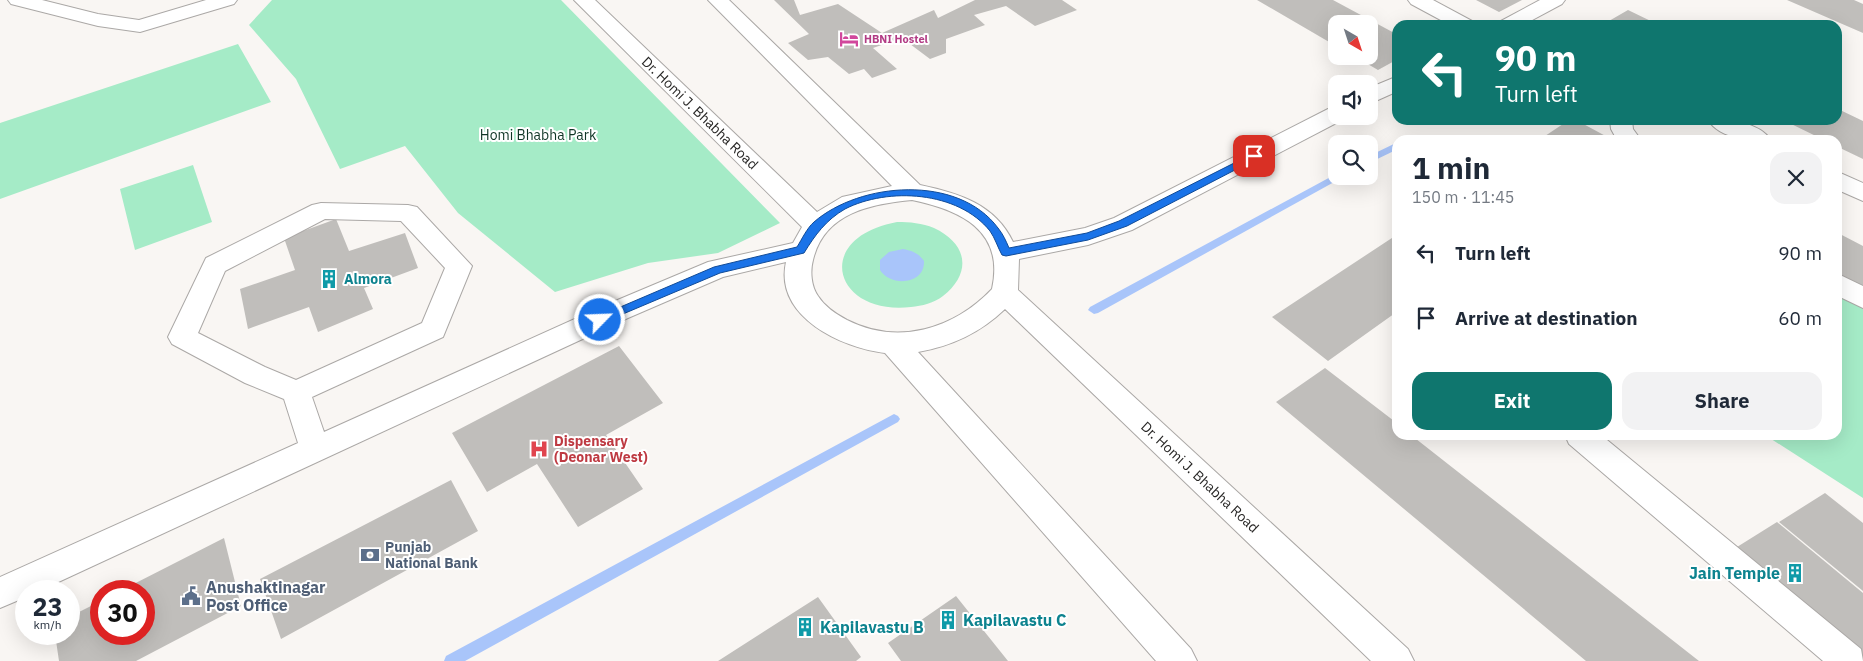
<!DOCTYPE html>
<html lang="en">
<head>
<meta charset="utf-8">
<style>
  body { margin:0; font-family:"IBM Plex Sans",sans-serif; background:#f2f2f3; color:#1f2937; height:100vh; display:flex; flex-direction:column; font-size:19px; white-space:nowrap }
  * { box-sizing:border-box; margin:0 }
  p { font-size:16px; color:#747a83 }
  .icon { flex:none; width:28px; height:28px; fill:none; stroke:currentColor; stroke-width:2; stroke-linecap:round; stroke-linejoin:round }
  .map { position:relative; flex:1; overflow:hidden }
  .panel { position:absolute; left:1392px; top:135px; width:450px; height:305px; display:flex; flex-direction:column; background:#fff; border-radius:15px; box-shadow:0 5px 20px #0002 }
  .panel>* { flex:none }
  .guide { position:absolute; left:1392px; top:20px; width:450px; height:105px; border-radius:15px; box-shadow:0 5px 20px #0002; background:#0f766e; color:#fff; overflow:hidden }
  .needle { width:32px; rotate:141deg }
  .controls { position:absolute; left:1328px; top:15px; display:grid; gap:10px }
  .controls a { display:grid; place-items:center; width:50px; height:50px; border-radius:10px; background:#fff; box-shadow:0 5px 20px #0002; font-size:25px }
  .speed { position:absolute; left:15px; top:580px; display:flex; gap:10px; font-size:25px; font-weight:700; text-align:center }
  .speed>* { display:grid; place-content:center; width:65px; height:65px; border-radius:50%; background:#fff; box-shadow:0 5px 20px #0002; line-height:1 }
  .speed small { font-size:12px; font-weight:400 }
  .speed .limit { border:8px solid #d22; background:#fff; color:#111 }
  .pin { position:absolute; display:grid; place-items:center; width:42px; height:42px; color:#fff; margin:-21px; border-radius:10px; box-shadow:0 2px 8px #0006 }
  .me { position:absolute; width:55px; margin:-28px; rotate:66deg; stroke-linejoin:round; filter:drop-shadow(0 0 4px #0008) }
  .turn { display:flex; align-items:center; gap:18px; height:105px; padding:0 20px; font-size:22px }
  .turn .icon { width:65px; height:65px; stroke-width:2.5 }
  .turn b { display:block; font-size:35px; line-height:42px }
  .round { display:grid; place-items:center; flex:none; width:52px; height:52px; border-radius:15px; background:#f2f2f3 }
  .head { display:flex; align-items:center; justify-content:space-between; height:85px; padding:0 20px }
  h1 { font-size:30px; font-weight:700; line-height:38px }
  .button { display:flex; gap:10px; margin-top:auto; padding:10px 20px }
  .button a { flex:1; height:58px; border-radius:15px; background:#0f766e; color:#fff; font-size:20px; font-weight:700; line-height:58px; text-align:center }
  .button a+a { background:#f2f2f3; color:#1f2937 }
  ul { padding:0; list-style:none }
  li { display:flex; align-items:center; gap:15px; height:65px; padding:0 20px }
  li div { flex:1 }
  li b { display:block; font-size:19px }
  li em { font-style:normal }
  .map>svg:first-child { display:block }
  .green { fill:#a5ebc7 }
  .water { fill:#a9c5fa }
  .lines { fill:none; stroke-linecap:round; stroke-linejoin:round }
  .stream { fill:#a9c5fa; fill-rule:evenodd }
  .building { fill:#c0bebb }
  .minor-casing { stroke:#aba8a6; stroke-width:2 }
  .minor { fill:#fff; fill-rule:evenodd }
  .route { fill:#1a73e8; stroke:#114b97 }
  .labels { text-anchor:middle; stroke-width:4; stroke-linejoin:round; paint-order:stroke }
  .far-hotel-label { font-size:11px; font-weight:bold; fill:#b23c85; stroke:#fff; text-anchor:start }
  .street-label { font-size:14px; fill:#292827; stroke:#fff }
  .park-label { font-size:14px; fill:#0f3525; stroke:#fff }
  .culture-label { font-size:14px; font-weight:bold; fill:#0d838f; stroke:#fff; text-anchor:start }
  .health-label { font-size:14px; font-weight:bold; fill:#be3a42; stroke:#fff; text-anchor:start }
  .service-label { font-size:14px; font-weight:bold; fill:#4e5e75; stroke:#fff; text-anchor:start }
  .near-culture-label { font-size:16px; font-weight:bold; fill:#0d838f; stroke:#fff; text-anchor:start }
  .near-service-label { font-size:16px; font-weight:bold; fill:#4e5e75; stroke:#fff; text-anchor:start }
</style>
</head>
<body>
<div class="map">
<svg width="1863" height="661" viewBox="0 0 1863 661">
  <rect width="100%" height="100%" fill="#f9f6f3"/>
  <path class="green" d="M272 0H561L780 223 718 253 648 263 555 292 458 213 405 146 340 169 296 79 249 25Z
    M238 44 271 102 0 199V123Z
    M193 165 212 222 135 250 120 189Z
    M897 222C910 222 922 223 934 228 968 244 972 273 943 296 934 303 922 306 911 307 834 316 811 238 897 222Z
    M1838 291 1863 305V498L1765 435H1838Z"/>
  <path class="water" d="M903 249C913 251 918 253 924 261 925 285 890 287 880 270V260L889 252Z"/>
  <g class="lines">
    <path class="stream" d="M1398 142V149L1369 163V156Z
      M1336 174V176H1345L1098 313 1094 314 1088 310 1090 307Z
      M894 414 898 416 900 419 898 422 465 661H444L446 656Z"/>
  </g>
  <path class="building" d="M774 0H794L800 15 838 4 882 33 934 10 938 18 975 0H1062L1077 10 1035 26 1006 6 974 15 985 25 946 39V53L930 59 902 38 873 48 897 69 872 78 864 69 849 74 828 57 808 60 788 43 809 34Z
    M1257 0H1333L1398 35V59L1378 70 1354 56H1369V24H1336V46Z
    M1476 0H1522L1499 12Z
    M1787 0H1854L1863 4V33Z
    M1628 10 1659 25H1602Z
    M1838 109 1863 121V159L1838 147V140H1824L1783 120H1838Z
    M1569 120H1576L1613 140H1539Z
    M336 219 349 251 405 233 418 268 364 288 373 309 318 332 309 307 248 329 240 289 295 270 284 238Z
    M1838 233 1863 246V287L1838 274Z
    M1398 234V311L1328 361 1272 317Z
    M619 346 663 403 606 435 643 489 578 527 537 464 487 492 452 433Z
    M1325 368 1398 424V435H1411L1699 661H1586L1276 402Z
    M451 480 478 531 281 639 260 579Z
    M1825 493 1863 523V591L1779 522Z
    M1777 522 1863 593V661H1854L1729 552Z
    M224 538 241 606 136 661H59L55 634H69V617L101 601V634H144V591H120Z
    M956 596 1008 661H901L888 643Z
    M818 597 861 657 856 661H718Z"/>
  <g class="lines">
    <g class="minor-casing">
      <path id="minor" d="M8 0H42L98 14 139 20 206 0H237L234 4 140 32 98 26 11 4Z
        M574 0H595L817 212 842 197 892 186 708 0H729L920 185C958 193 995 204 1013 242L1085 228 1114 218 1328 109 1336 107V116H1346L1344 119 1132 230 1088 245 1019 259 1018 290 1408 649 1414 661H1371L1005 309C980 333 952 346 918 352L1191 649 1197 661H1156L885 353C842 348 774 317 786 262L723 277 628 318 39 591H26V597L0 608V577L298 443 284 399 245 383 172 344 168 337 206 258 312 205 321 203 408 205 417 207 472 266 443 337 312 397 324 432 608 304 708 262 793 243 802 227ZM912 200C960 210 1005 230 992 289 954 329 898 346 847 320 836 314 825 307 818 296 811 286 810 271 813 260 824 213 870 204 912 200ZM325 219 401 221 445 268 422 323 296 380 265 367 198 333 225 271Z
        M1408 0H1433L1472 21 1475 25H1450L1411 4Z
        M1540 0H1565L1562 4 1523 25H1498L1501 21Z
        M1398 76V91L1369 104V88Z
        M1610 120H1632L1633 129 1641 140H1617L1611 129Z
        M1708 120C1728 120 1758 121 1771 140 1750 140 1721 140 1708 120Z
        M1838 172 1863 183V201L1838 190Z
        M1838 274 1863 286V308L1838 296Z
        M1565 435H1601L1861 649 1863 661H1823L1569 444Z"/>
    </g>
    <use href="#minor" class="minor"/>
  </g>
  <path class="route" d="M1254 153 1259 156 1258 158 1127 226 1088 240 1006 256 1002 255C998 248 995 238 990 231 958 191 888 187 845 209 826 220 815 235 804 253L720 273 604 322H597L595 320 597 317 714 267 797 247C802 239 807 228 814 222 860 182 958 174 998 228 1003 234 1006 241 1009 248L1087 233 1119 221Z"/>
  <defs>
    <g id="hotel-bare" transform="scale(1.5)"><path d="M-6-4.5h1.5V1H6V5H4.5V3h-9V5H-6ZM-4 0a1.8 1.8 0 1 1 3.6 0ZM.5 0V-2.5h3Q6-2.5 6 0Z" fill="#d1479c" stroke="#fff" stroke-width="2.5" paint-order="stroke"/></g>
    <g id="building-bare" transform="scale(1.5)"><path d="M-4-6H4V6H1V3H-1V6H-4ZM-2.5-4.3h1.7v1.8h-1.7ZM.8-4.3h1.7v1.8H.8ZM-2.5-1h1.7V.8h-1.7ZM.8-1h1.7V.8H.8Z" fill="#0f9aa8" stroke="#fff" stroke-width="2.5" paint-order="stroke"/></g>
    <g id="hospital-bare" transform="scale(1.5)"><path d="M-5-5h3v3.5h4V-5h3V5h-3V1.5h-4V5h-3Z" fill="#e0444e" stroke="#fff" stroke-width="2.5" paint-order="stroke"/></g>
    <g id="bank-bare" transform="scale(1.5)"><path d="M-6-4H6V4H-6ZM0-2.3a2.3 2.3 0 1 0 0 4.6a2.3 2.3 0 1 0 0-4.6Z" fill="#5c6f8a" stroke="#fff" stroke-width="2.5" paint-order="stroke"/></g>
    <g id="civic-bare" transform="scale(1.5)"><path d="M-.6-6.5H3V-4.5H.6V-3L4-1V1h2V6H-6V1h2V-1L-.6-3ZM-1.2 2.5V6h2.4V2.5Z" fill="#5c6f8a" stroke="#fff" stroke-width="2.5" paint-order="stroke"/></g>
  </defs>
  <g fill-rule="evenodd">
    <use href="#hotel-bare" x="849" y="39"/>
    <use href="#building-bare" x="329" y="279"/>
    <use href="#hospital-bare" x="539" y="449"/>
    <use href="#bank-bare" x="370" y="555"/>
    <use href="#building-bare" x="1795" y="573"/>
    <use href="#civic-bare" x="191" y="596"/>
    <use href="#building-bare" x="948" y="620"/>
    <use href="#building-bare" x="805" y="627"/>
  </g>
  <g class="labels">
    <g class="far-hotel-label">
      <text x="864" y="43">HBNI Hostel</text>
    </g>
    <g class="street-label">
      <text transform="translate(700 113) rotate(44)" y="5">Dr. Homi J. Bhabha Road</text>
      <text transform="translate(1200 477) rotate(43)" y="5">Dr. Homi J. Bhabha Road</text>
    </g>
    <g class="park-label">
      <text x="538" y="140">Homi Bhabha Park</text>
    </g>
    <g class="culture-label">
      <text x="344" y="284">Almora</text>
    </g>
    <g class="health-label">
      <text x="554" y="446">Dispensary<tspan x="554" dy="16">(Deonar West)</tspan></text>
    </g>
    <g class="service-label">
      <text x="385" y="552">Punjab<tspan x="385" dy="16">National Bank</tspan></text>
    </g>
    <g class="near-culture-label">
      <text x="1780" y="579" text-anchor="end">Jain Temple</text>
      <text x="963" y="626">Kapilavastu C</text>
      <text x="820" y="633">Kapilavastu B</text>
    </g>
    <g class="near-service-label">
      <text x="206" y="593">Anushaktinagar<tspan x="206" dy="18">Post Office</tspan></text>
    </g>
  </g>
</svg>
<div class="controls">
<a><svg class="needle" viewBox="-14 -14 28 28"><path d="M0-13l5 13h-10z" fill="#e53935"/><path d="M0 13l5-13h-10z" fill="#747a83"/></svg></a>
<a><svg class="icon" aria-label="sound" viewBox="0 0 24 24"><path d="M4 9h4l5-4v14l-5-4H4zM17 9q2 3 0 6"/></svg></a>
<a><svg class="icon" aria-label="search" viewBox="0 0 24 24"><circle cx="10" cy="10" r="6"/><path d="M15 15l6 6"/></svg></a>
</div>
<div class="speed"><div>23<small>km/h</small></div><div class="limit">30</div></div>
<div class="pin" style="left:1254px;top:156px;background:#d93025"><svg class="icon" aria-label="arrive" viewBox="0 0 24 24"><path d="M6 21V4h12l-3 4 3 4H6"/></svg></div>
<svg class="me" style="left:600px;top:320px" viewBox="-20 -20 40 40"><circle r="17" fill="#1a73e8" stroke="#fff" stroke-width="3"/><path d="M0-11L8 9 0 5-8 9z" fill="#fff"/></svg>
<div class="guide">
<div class="turn"><svg class="icon" aria-label="left" viewBox="0 0 24 24"><path d="M17 20v-9H6M10 6l-5 5 5 5"/></svg><div><b>90 m</b>Turn left</div></div>
</div>
<section class="panel">
<div class="head"><div><h1>1 min</h1><p>150 m · 11:45</p></div><a class="round"><svg class="icon" aria-label="close" viewBox="0 0 24 24"><path d="M6 6l12 12M18 6L6 18"/></svg></a></div>
<ul>
<li><svg class="icon" aria-label="left" viewBox="0 0 24 24"><path d="M17 20v-9H6M10 6l-5 5 5 5"/></svg><div><b>Turn left</b></div><em>90 m</em></li>
<li><svg class="icon" aria-label="arrive" viewBox="0 0 24 24"><path d="M6 21V4h12l-3 4 3 4H6"/></svg><div><b>Arrive at destination</b></div><em>60 m</em></li>
</ul>
<div class="button"><a>Exit</a><a>Share</a></div>
</section>
</div>
</body>
</html>
